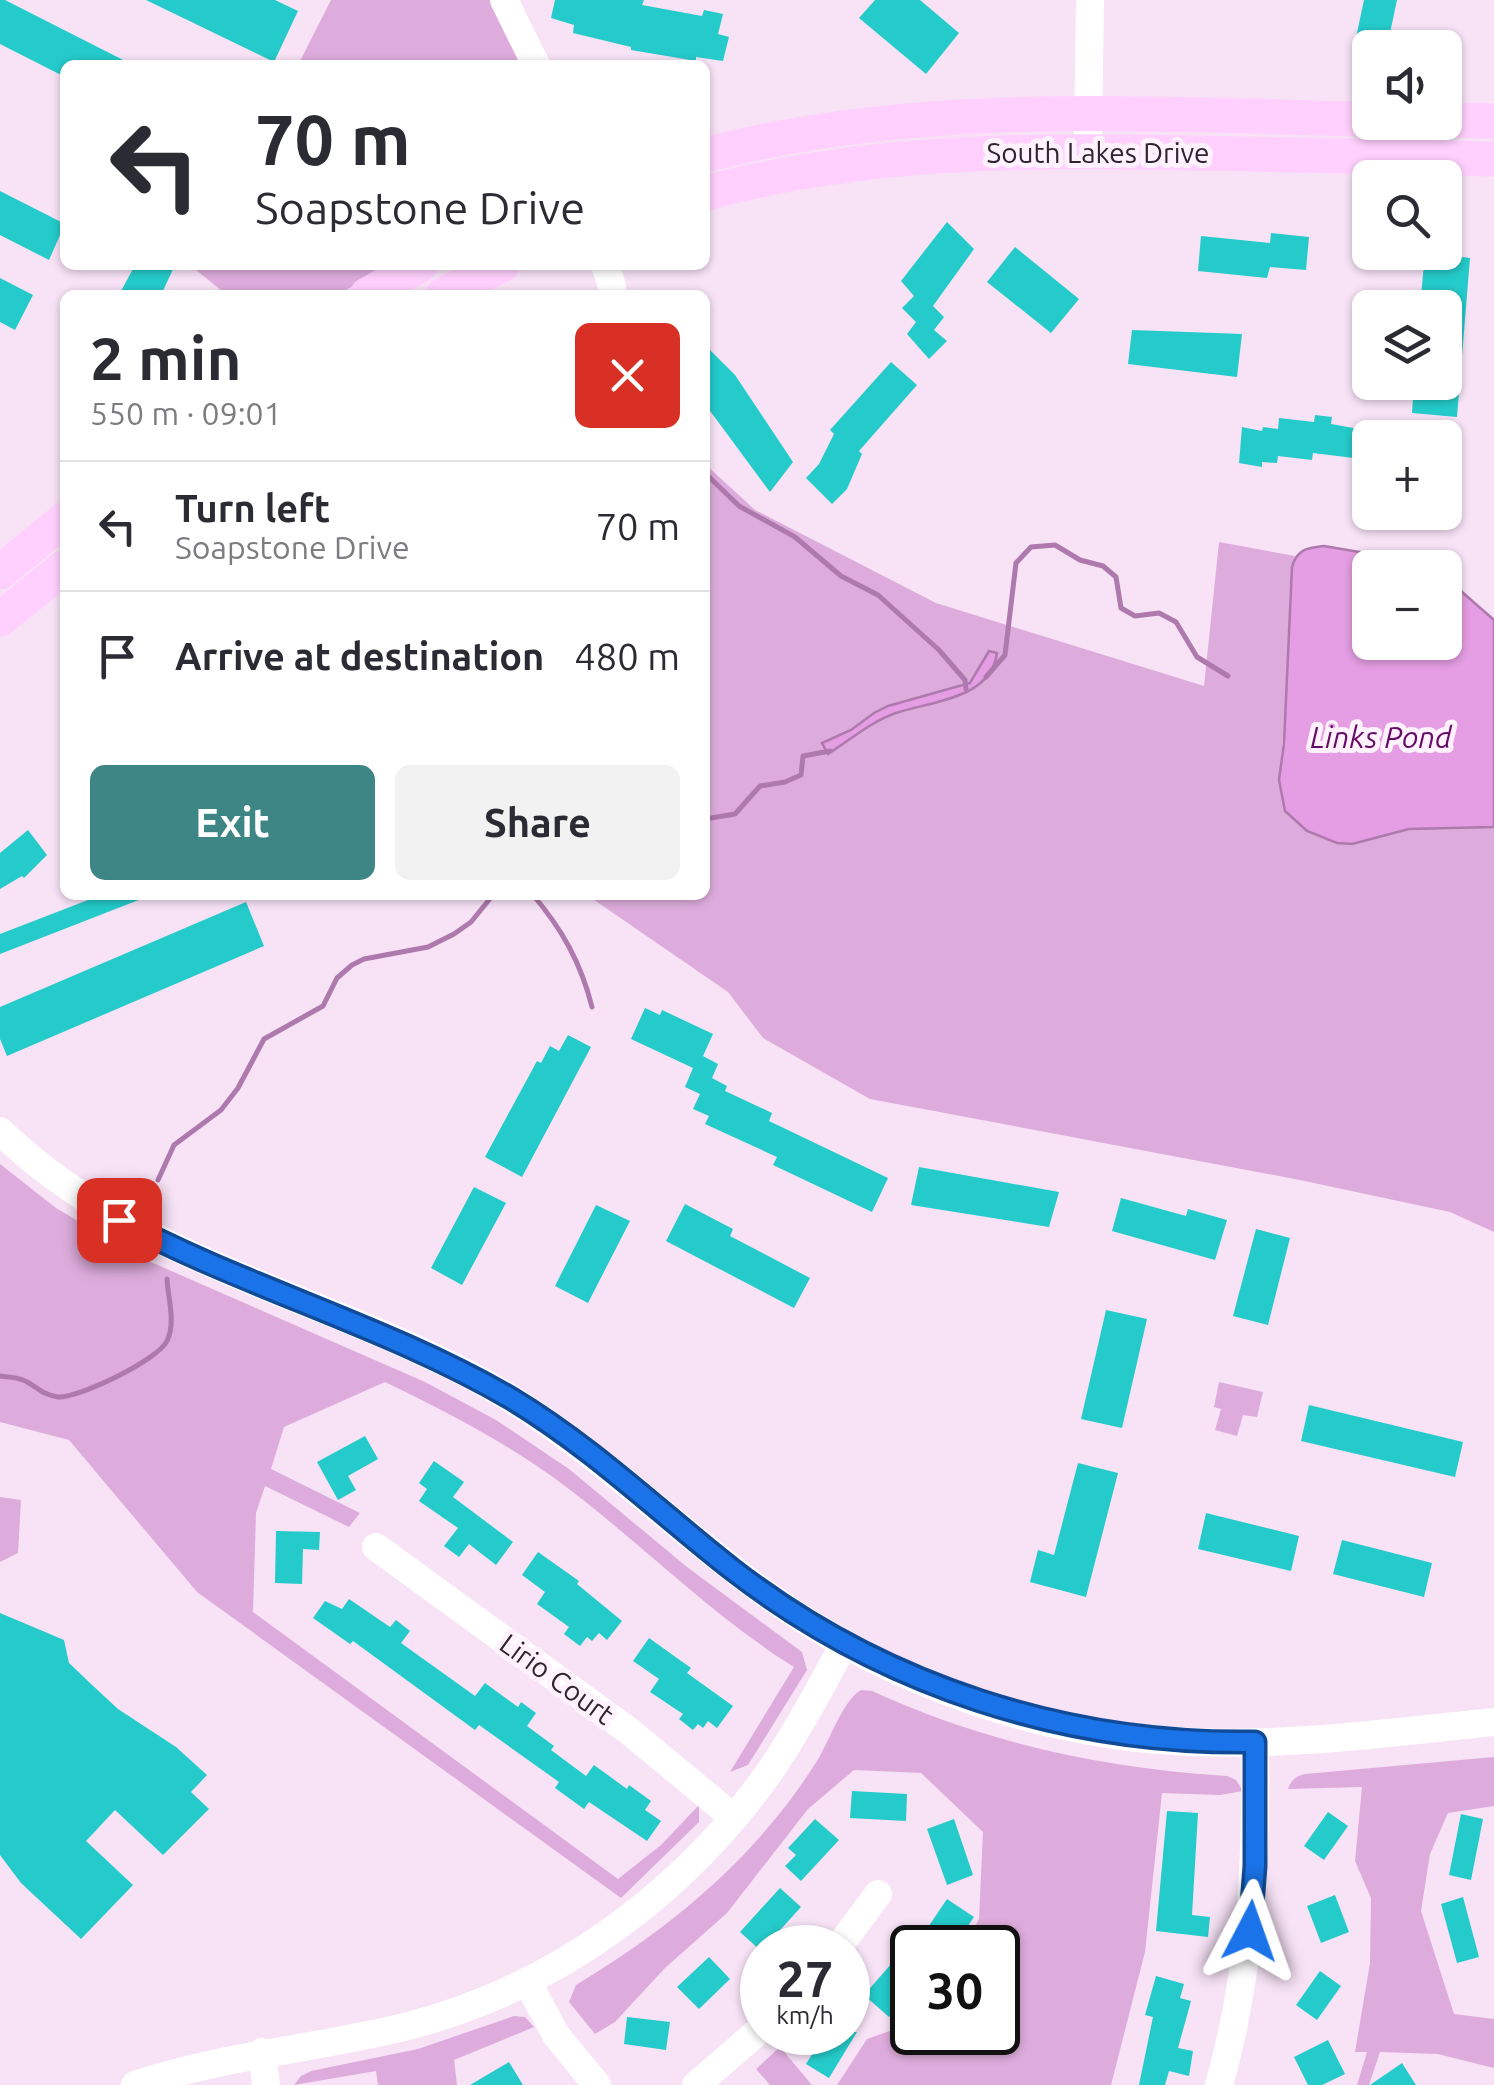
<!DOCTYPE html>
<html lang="en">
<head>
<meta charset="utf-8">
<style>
  body { margin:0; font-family:Ubuntu,sans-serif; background:#f2f2f3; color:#2b2b33; height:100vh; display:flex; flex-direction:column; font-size:38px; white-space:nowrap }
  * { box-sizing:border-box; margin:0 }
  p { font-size:32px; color:#7c7c81 }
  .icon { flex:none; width:55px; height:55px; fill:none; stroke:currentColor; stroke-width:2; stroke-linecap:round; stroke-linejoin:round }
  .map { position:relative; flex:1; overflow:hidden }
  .panel { position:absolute; left:60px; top:290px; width:650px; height:610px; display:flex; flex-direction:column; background:#fff; border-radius:15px; box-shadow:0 2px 8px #0004 }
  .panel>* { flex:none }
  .banner { position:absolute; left:60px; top:60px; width:650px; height:210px; border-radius:15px; box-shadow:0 2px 8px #0004; background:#fff; color:#2b2b33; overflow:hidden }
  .buttons { position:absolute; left:1352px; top:30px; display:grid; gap:20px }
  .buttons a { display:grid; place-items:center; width:110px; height:110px; border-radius:15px; background:#fff; box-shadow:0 2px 8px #0004; font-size:50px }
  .speed { position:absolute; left:740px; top:1925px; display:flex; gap:20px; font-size:50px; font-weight:700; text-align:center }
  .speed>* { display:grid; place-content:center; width:130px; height:130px; border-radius:50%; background:#fff; box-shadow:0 2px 8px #0004; line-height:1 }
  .speed small { font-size:25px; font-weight:400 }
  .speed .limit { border:5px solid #111; border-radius:15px; background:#fff; color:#111 }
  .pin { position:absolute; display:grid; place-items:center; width:85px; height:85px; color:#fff; margin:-42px; border-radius:20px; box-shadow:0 5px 15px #0006 }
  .me { position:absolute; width:110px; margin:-55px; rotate:4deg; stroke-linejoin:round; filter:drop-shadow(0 0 8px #0008) }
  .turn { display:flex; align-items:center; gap:35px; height:210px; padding:0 30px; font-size:45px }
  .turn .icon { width:130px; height:130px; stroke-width:2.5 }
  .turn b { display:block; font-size:70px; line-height:85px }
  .round { display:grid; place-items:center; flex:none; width:105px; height:105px; border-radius:15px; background:#f2f2f3 }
  .head { display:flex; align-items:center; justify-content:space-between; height:170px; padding:0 30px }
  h1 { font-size:60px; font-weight:700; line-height:75px }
  .cta { display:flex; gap:20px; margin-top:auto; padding:20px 30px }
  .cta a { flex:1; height:115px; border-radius:15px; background:#3d8685; color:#fff; font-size:40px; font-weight:700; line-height:115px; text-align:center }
  .cta a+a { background:#f2f2f3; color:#2b2b33 }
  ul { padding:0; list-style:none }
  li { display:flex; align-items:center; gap:30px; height:130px; padding:0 30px; border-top:2px solid #e1e1e2 }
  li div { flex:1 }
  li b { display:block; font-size:38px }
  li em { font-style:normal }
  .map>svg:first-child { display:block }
  .green { fill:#deacdc }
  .water { fill:#e59de3; stroke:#ae79ac; stroke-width:2.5 }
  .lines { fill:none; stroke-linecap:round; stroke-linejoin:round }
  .stream { stroke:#ae79ac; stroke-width:5 }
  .building { fill:#24cbca }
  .minor { stroke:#fff; stroke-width:28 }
  .major { stroke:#ffd0fe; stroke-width:35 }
  .route-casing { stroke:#114b97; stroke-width:25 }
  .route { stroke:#1a73e8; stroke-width:18 }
  .labels { text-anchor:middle; stroke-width:10; stroke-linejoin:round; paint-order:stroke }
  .street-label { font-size:28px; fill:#2d262d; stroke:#fff2fe }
  .water-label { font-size:30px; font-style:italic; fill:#650d66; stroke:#fff2fe }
</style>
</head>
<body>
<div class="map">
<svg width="1494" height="2085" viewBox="0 0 1494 2085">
  <rect width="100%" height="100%" fill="#f7e2f6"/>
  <path class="green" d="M331 0H504L536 65H298Z
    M196 265H388L338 295H227L195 269Z
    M705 464 755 510 936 603 1204 686 1219 542 1295 556 1290 585 1286 705 1279 780 1352 844 1409 829 1494 827V1232L1450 1212 1295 1179 870 1099 763 1038 728 992 587 895H705Z
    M0 1164 56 1208 137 1256 425 1382 496 1420 569 1469 687 1567 802 1652 807 1670 748 1765 730 1772 794 1667C711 1615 643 1545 565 1486 509 1444 447 1412 385 1382L284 1427 271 1469 360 1513 349 1527 265 1486 256 1513 253 1612 618 1879 661 1845 699 1805V1822L621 1898 197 1592 69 1440 0 1422Z
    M1219 1382 1263 1392 1257 1417 1243 1415 1237 1436 1215 1430 1221 1409 1214 1407Z
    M0 1497 21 1500 18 1553 0 1562Z
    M861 1690 872 1691C986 1743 1102 1768 1227 1776L1236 1780 1243 1791 1220 1795 1162 1793 1145 1952 1111 2085H837L867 2039 912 2023V2032H998V1948L964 1947 979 1919 983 1832 921 1773 854 1770 808 1809 727 1913 665 1968 615 2022 595 2034 569 2002 576 1985C649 1941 717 1889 771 1824 788 1804 803 1783 817 1761 829 1742 843 1700 861 1690Z
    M1494 1757V1806L1448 1813 1430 1854 1421 1911 1454 2014 1494 2019V2068L1438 2054 1380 2052 1369 2085H1357L1367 2052H1355L1370 1963 1371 1898 1355 1861 1362 1787 1288 1789C1291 1780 1296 1776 1305 1774Z
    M514 2016 525 2017 534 2027 454 2060 457 2085H378L376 2071 294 2085 301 2076 311 2071 418 2049Z
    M780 2047 812 2085H770L756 2069Z"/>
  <path class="water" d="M1324 546 1412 561 1432 567 1370 568V642H1445V577L1494 620V827L1409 829 1352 844 1337 843 1307 831 1285 811 1279 780 1284 743 1292 567C1297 549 1307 548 1324 546Z
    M989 651 997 653C991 699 932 701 896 713 872 721 850 740 828 754L822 743 851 730 874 713 888 706 970 683Z"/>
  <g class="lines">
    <path class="stream" d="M705 473 739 506 795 537 841 576 878 595 939 650 965 680 966 689
      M986 677 1005 655 1016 563 1031 547 1055 545 1080 560 1103 566 1116 577 1121 608 1135 616 1159 613 1176 622 1197 657 1228 676
      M705 819 735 814 760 786 785 782 801 775 803 756 830 751
      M533 895C562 929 581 963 592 1007
      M158 1180 174 1145 221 1110 238 1088 264 1039 323 1006 337 978 352 965 364 959 428 947 454 934 471 922 493 895
      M0 1376C7 1377 16 1377 23 1380 35 1385 44 1396 58 1397 79 1398 158 1360 167 1341 176 1322 168 1299 167 1279"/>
  </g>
  <path class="building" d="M0 0H5L133 65H65V77L0 44Z
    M146 0H275L298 11 274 62Z
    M555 0H644L642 5 702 16 704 10 723 14 718 34 729 37 723 61 696 57V61L631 50V47L573 33 574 25 551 18Z
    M875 0H920L959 33 926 74 859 18Z
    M1364 0H1397L1387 47 1355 42Z
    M0 191 65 224 49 260 0 235Z
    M947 222 974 249 933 306 944 317 934 330 947 341 929 359 907 334 916 322 902 308 914 296 901 281Z
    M1271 233 1309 237 1306 270 1270 267 1267 278 1198 271 1201 236 1270 243Z
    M1015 247 1079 299 1051 333 987 282Z
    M1425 252 1470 258 1457 417 1412 413 1414 382H1445V308H1420Z
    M135 265H175L161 295H119Z
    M0 278 33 295 15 330 0 322Z
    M1132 330 1242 334 1237 377 1128 364Z
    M705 345 735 375 793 462 770 492 705 404Z
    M891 362 917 385 859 451 862 454 847 489 832 504 806 478 819 464 834 434 830 430Z
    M1315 415 1332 417 1331 424 1370 431V460L1313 453 1312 460 1278 456 1277 463 1262 462V467L1239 463 1242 427 1262 431 1263 427 1278 429 1279 418 1314 422Z
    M28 830 47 855 24 878 22 876 0 889V853Z
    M101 895 149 896 0 954V934Z
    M246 902 264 946 7 1056 0 1039V1007Z
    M645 1008 660 1015 662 1010 713 1034 703 1056 718 1064 712 1078 727 1086 725 1091 772 1113 769 1121 888 1178 872 1212 773 1165 777 1157 705 1124 709 1116 693 1109 700 1094 685 1087 693 1068 631 1039Z
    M568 1035 591 1047 522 1177 485 1157 537 1061 541 1063 550 1046 559 1051Z
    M919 1167 1059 1192 1049 1227 911 1205Z
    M474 1187 506 1203 462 1285 431 1268Z
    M1121 1198 1186 1216 1188 1209 1227 1220 1215 1260 1112 1231Z
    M685 1204 733 1229 730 1236 810 1278 794 1308 666 1241Z
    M596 1205 630 1221 588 1303 555 1286Z
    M1256 1229 1290 1238 1268 1325 1233 1316Z
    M1106 1310 1147 1319 1122 1428 1081 1419Z
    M1309 1405 1463 1442 1455 1477 1301 1441Z
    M365 1436 378 1459 348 1476 356 1490 338 1500 317 1462Z
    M434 1461 464 1482 453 1497 513 1542 496 1565 469 1544 459 1557 444 1546 458 1528 419 1501 427 1489 419 1483Z
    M1078 1463 1118 1473 1086 1597 1030 1582 1038 1550 1054 1555Z
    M1206 1513 1299 1536 1291 1571 1198 1549Z
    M276 1531 320 1532 319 1550 303 1549 302 1584 275 1583Z
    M1342 1540 1432 1563 1424 1597 1333 1574Z
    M538 1552 579 1581 577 1584 622 1621 607 1640 599 1633 592 1641 587 1637 580 1646 564 1634 569 1627 537 1604 545 1592 522 1575Z
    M349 1599 390 1627 396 1620 410 1631 401 1643 475 1696 485 1683 518 1707 521 1702 536 1713 527 1726 554 1746 551 1750 586 1776 594 1765 627 1789 629 1785 651 1801 645 1810 661 1821 647 1841 589 1802 584 1809 555 1788 559 1782 479 1725 475 1730 353 1641 350 1644 313 1618 325 1601 342 1609Z
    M0 1613 64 1640 69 1663 91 1684 118 1709 176 1747 207 1775 191 1792 209 1809 163 1855 115 1810 86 1841 133 1885 81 1939 21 1883 0 1855Z
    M649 1638 691 1668 687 1673 733 1706 717 1728 708 1721 703 1728 698 1724 693 1730 679 1719 683 1714 650 1692 659 1679 633 1661Z
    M852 1791 907 1794 906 1821 850 1818Z
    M1167 1811 1198 1813 1192 1915 1210 1917 1208 1937 1156 1931Z
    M1328 1812 1348 1826 1324 1860 1304 1846Z
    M1461 1814 1483 1819 1471 1880 1449 1875Z
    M815 1819 839 1840 801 1881 785 1866 796 1855 788 1848Z
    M954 1819 973 1875 947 1885 927 1829Z
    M780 1888 801 1907 761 1951 740 1932Z
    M1335 1895 1349 1932 1321 1943 1307 1906Z
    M1463 1897 1479 1957 1457 1963 1441 1904Z
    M947 1899 974 1917 953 1948H914Z
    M709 1957 730 1979 699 2009 677 1987Z
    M892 1963 912 1982V1991L889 2017 864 1995Z
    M1320 1971 1341 1986 1317 2020 1296 2005Z
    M1156 1976 1184 1984 1180 1998 1191 2001 1178 2048 1193 2051 1189 2076 1169 2071 1165 2085H1139L1153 2017 1145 2015Z
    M627 2017 670 2022 666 2050 624 2044Z
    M826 2032H857L829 2078 806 2064Z
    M1328 2040 1345 2074 1322 2085H1308L1294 2057Z
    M509 2062 523 2085H470Z
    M1402 2063 1416 2085H1370Z"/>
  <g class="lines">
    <path class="minor" d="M504 0 536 65
      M1088 133 1090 0
      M605 265 612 286
      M0 1131C129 1256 308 1292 464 1372 579 1431 668 1525 773 1599 894 1685 1046 1737 1194 1742 1294 1746 1395 1732 1494 1722
      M376 1547 629 1731 734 1818
      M838 1948 878 1894
      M527 1981 556 2035 597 2085
      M262 2052 266 2085
      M135 2085C224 2055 317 2049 408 2026 552 1989 676 1899 763 1781 794 1738 819 1690 844 1644
      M696 2085 762 2028
      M1219 2085C1251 1972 1257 1859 1255 1742"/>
    <path class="major" d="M1445 120 1494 121
      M705 155C922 98 1148 115 1370 119
      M705 193C870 149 1028 150 1197 153 1296 155 1395 157 1494 159
      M367 295 420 265
      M443 295 502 265
      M0 572 65 519
      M0 619 65 567"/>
  </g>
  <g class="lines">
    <g class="route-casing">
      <path id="route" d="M119 1220C246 1288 387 1326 512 1399 592 1447 660 1513 733 1570 883 1686 1066 1745 1255 1742V1866L1250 1931"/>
    </g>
    <use href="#route" class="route"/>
  </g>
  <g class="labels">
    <g class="street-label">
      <text x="1098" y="163">South Lakes Drive</text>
      <text transform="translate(557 1679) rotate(36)" y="10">Lirio Court</text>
    </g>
    <g class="water-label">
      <text x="1381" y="748">Links Pond</text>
    </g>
  </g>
</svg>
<div class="buttons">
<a><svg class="icon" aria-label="sound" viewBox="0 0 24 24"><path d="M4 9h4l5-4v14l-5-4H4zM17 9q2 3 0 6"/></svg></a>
<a><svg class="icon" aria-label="search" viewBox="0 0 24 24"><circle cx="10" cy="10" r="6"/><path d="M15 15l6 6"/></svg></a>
<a><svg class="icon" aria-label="layers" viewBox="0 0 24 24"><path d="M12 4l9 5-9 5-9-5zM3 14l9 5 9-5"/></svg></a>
<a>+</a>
<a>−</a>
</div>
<div class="speed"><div>27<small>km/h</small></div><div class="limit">30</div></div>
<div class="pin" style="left:119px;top:1220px;background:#d93025"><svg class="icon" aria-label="arrive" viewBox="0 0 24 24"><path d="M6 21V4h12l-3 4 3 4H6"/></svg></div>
<svg class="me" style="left:1250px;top:1931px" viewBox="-20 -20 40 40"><path d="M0-17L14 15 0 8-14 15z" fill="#1a73e8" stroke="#fff" stroke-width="4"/></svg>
<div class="banner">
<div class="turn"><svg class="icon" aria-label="left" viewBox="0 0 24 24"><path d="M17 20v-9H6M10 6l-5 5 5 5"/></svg><div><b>70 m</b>Soapstone Drive</div></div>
</div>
<section class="panel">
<div class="head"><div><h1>2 min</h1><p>550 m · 09:01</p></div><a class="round" style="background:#d93025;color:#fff"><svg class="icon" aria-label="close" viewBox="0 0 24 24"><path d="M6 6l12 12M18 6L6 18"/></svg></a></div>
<ul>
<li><svg class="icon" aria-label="left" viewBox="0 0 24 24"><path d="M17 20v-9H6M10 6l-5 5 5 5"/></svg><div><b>Turn left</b><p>Soapstone Drive</p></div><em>70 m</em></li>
<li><svg class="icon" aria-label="arrive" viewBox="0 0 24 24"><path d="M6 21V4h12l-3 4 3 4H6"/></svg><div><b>Arrive at destination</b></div><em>480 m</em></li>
</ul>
<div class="cta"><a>Exit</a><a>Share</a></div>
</section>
</div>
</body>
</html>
